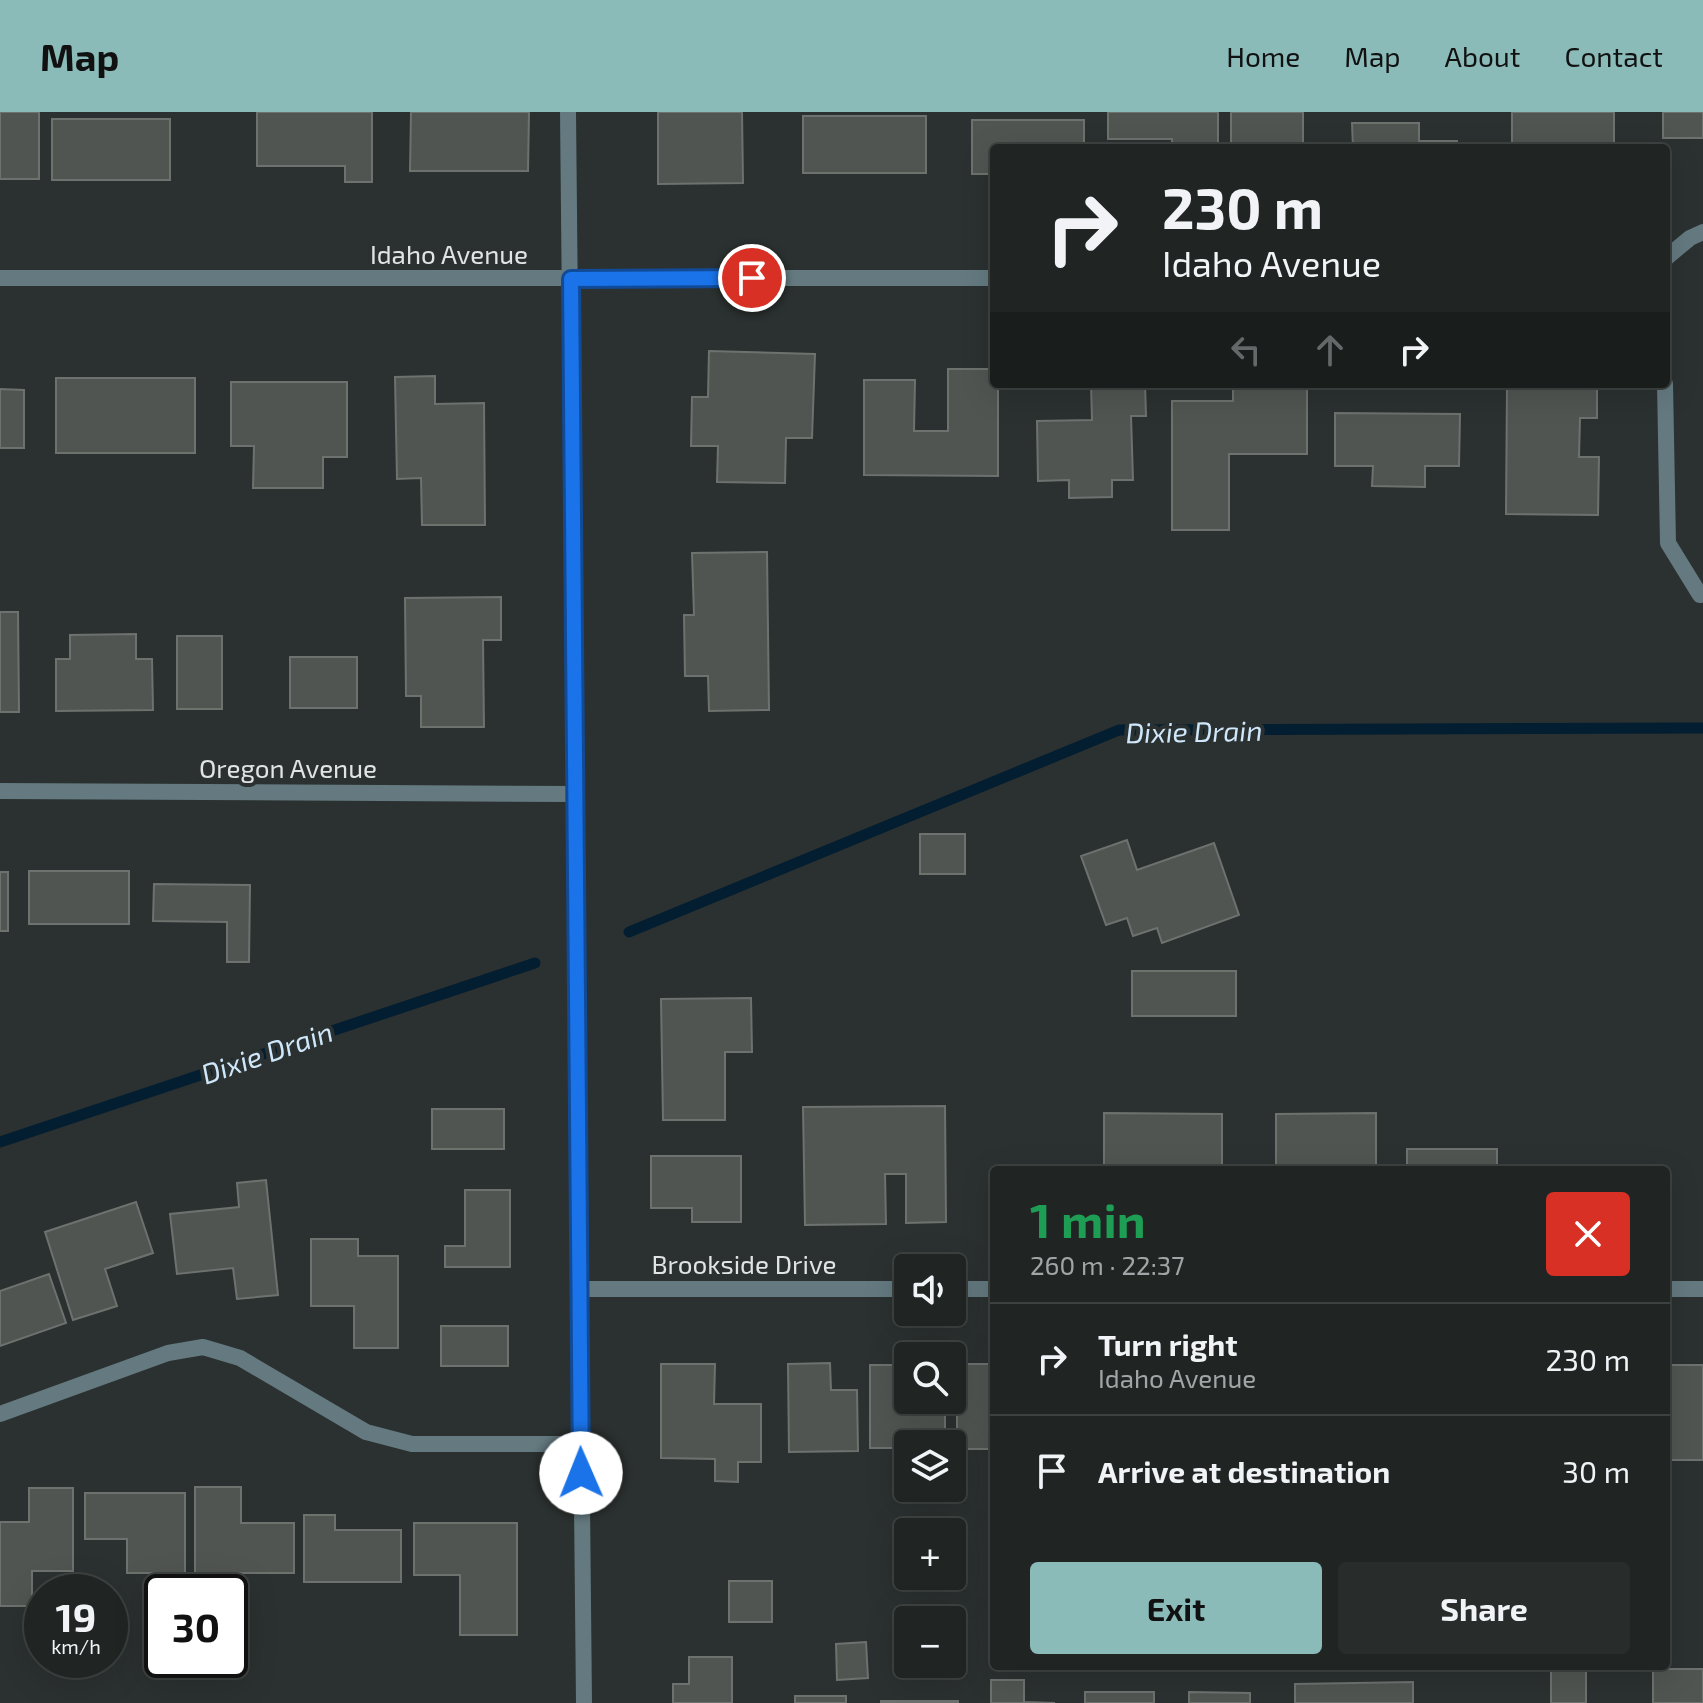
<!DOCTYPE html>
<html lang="en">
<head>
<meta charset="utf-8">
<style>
  body { margin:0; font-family:"Exo 2",sans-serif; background:#282d2c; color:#f1f3f6; height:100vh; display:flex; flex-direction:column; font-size:30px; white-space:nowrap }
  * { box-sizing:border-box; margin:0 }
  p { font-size:26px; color:#a2a5a6 }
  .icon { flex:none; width:44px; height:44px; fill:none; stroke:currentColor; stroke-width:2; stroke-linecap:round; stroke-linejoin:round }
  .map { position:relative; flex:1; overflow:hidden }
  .panel { position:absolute; left:990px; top:1054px; width:680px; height:504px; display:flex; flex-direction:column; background:#202524; border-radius:8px; box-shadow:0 8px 32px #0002,0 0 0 2px #3d4241 }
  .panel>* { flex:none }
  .banner { position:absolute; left:990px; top:32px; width:680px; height:244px; border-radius:8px; box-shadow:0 8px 32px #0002,0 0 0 2px #3d4241; background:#202524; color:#f1f3f6; overflow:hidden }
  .controls { position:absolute; left:894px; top:1142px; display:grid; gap:16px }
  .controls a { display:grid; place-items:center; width:72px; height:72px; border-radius:8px; background:#202524; box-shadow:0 8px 32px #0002,0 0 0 2px #3d4241; font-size:40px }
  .speed { position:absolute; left:24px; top:1462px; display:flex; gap:16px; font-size:40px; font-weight:700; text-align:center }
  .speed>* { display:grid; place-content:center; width:104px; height:104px; border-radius:50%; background:#202524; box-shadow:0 8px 32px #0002,0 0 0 2px #3d4241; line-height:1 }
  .speed small { font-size:20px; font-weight:400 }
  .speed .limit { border:4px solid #111; border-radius:12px; background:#fff; color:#111 }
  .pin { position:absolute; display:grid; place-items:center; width:68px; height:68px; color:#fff; margin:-34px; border:4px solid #fff; border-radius:50%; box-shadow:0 2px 8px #0007 }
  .me { position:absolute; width:88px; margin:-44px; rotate:359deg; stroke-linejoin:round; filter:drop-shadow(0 0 6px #0008) }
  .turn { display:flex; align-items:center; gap:28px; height:168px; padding:0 40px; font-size:36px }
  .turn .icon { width:104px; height:104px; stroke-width:2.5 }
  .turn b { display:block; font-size:56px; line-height:68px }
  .lanes { display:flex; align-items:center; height:76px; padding:0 40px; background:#0003; justify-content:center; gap:40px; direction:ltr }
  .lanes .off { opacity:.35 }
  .round { display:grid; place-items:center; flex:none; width:84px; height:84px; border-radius:8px; background:#282d2c }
  .overview { display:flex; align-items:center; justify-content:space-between; height:136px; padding:0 40px }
  h1 { font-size:48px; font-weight:700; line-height:60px; color:#1e9e55 }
  .action { display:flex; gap:16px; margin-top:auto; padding:16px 40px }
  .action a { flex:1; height:92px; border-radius:8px; background:#8bbbb9; color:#111; font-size:32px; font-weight:700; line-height:92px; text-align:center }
  .action a+a { background:#282d2c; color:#f1f3f6 }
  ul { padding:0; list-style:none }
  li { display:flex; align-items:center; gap:24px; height:112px; padding:0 40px; border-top:2px solid #3d4241 }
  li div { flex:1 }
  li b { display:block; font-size:30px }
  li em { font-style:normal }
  header { display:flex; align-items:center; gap:48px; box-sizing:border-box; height:112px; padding:0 40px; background:#8bbbb9; color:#111 }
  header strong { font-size:38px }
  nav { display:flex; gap:44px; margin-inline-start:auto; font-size:28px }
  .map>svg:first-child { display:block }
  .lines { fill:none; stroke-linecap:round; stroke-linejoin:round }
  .stream { stroke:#031e31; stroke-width:11 }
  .building { fill:#515552; stroke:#6d726f; stroke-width:2 }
  .street { stroke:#647a80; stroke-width:16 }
  .route-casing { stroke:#114b97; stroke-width:20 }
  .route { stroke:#1a73e8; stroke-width:14 }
  .labels { text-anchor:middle; stroke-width:8; stroke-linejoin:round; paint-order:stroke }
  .street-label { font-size:26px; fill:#e1e4e4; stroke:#2b3130 }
  .water-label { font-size:28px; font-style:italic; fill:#cfe7fb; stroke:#2b3130 }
</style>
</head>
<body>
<header>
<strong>Map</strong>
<nav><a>Home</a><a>Map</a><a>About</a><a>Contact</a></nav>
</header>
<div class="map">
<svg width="1703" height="1591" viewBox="0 0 1703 1591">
  <rect width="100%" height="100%" fill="#2b3130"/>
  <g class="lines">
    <path class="stream" d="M629 820 1119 618 1703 616
      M0 1030 535 851"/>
  </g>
  <path class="building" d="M0 0H39V67H0Z
    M257 0H372V70H345V54H257Z
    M411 0H529L528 59H410Z
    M658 0H742L743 71 658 72Z
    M1108 0H1218V36H1172V27H1108Z
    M1231 0H1303V36H1231Z
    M1512 0H1614V33H1590V36H1512Z
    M1663 0H1703V26H1663Z
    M803 4H926V61H803Z
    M52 7H170V68H52Z
    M972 8H1084V36H994V62H972Z
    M1352 11H1419V29H1457V36H1353Z
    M709 239 815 242 812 326H786L785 371 717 370 718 334H691L692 285H708Z
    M948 257H994V272H998V364L864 363V268H915L914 319H948Z
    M435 264V292L484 291 485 413H422L421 366 397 367 395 265Z
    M56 266H195V341H56Z
    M231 270H347V345H323V376H253L254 334H231Z
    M1091 272H1145L1146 304H1131L1133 368H1112V385L1069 386V368L1038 369 1037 309 1092 308Z
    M1233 272H1307V342H1229V418H1172V289H1233Z
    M1507 272H1597V306H1580L1579 345H1599L1598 403 1506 402Z
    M0 277 24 278V336H0Z
    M1335 301 1460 302 1459 354H1425V375L1372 374 1373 354H1335Z
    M767 440 769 598 709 599 708 564H685L684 503H694L692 441Z
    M501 485V528H483L484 615H421V584H406L405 486Z
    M0 500H18L19 600H0Z
    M136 522V547H152L153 598 56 599V547H70V523Z
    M177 524H222V597H177Z
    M290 545H357V596H290Z
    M920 722H965V762H920Z
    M1127 728 1137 758 1214 731 1239 803 1162 831 1157 816 1133 824 1127 806 1106 813 1081 744Z
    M29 759H129V812H29Z
    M0 760H8V819H0Z
    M154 772 250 773 249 850H227V810L153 809Z
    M1132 859H1236V904H1132Z
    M751 886 752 940H725V1008H663L661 887Z
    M945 994 946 1110 906 1111V1062H885L886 1112 805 1113 803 995Z
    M432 997H504V1037H432Z
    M1104 1001 1222 1002V1058H1104Z
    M1376 1001V1058H1333V1053H1276V1002Z
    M1407 1037H1497V1058H1407Z
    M651 1044H741V1110H692V1096H651Z
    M266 1068 278 1183 237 1187 233 1156 177 1162 170 1102 239 1095 237 1071Z
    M465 1078H510V1155H445V1134H465Z
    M136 1090 153 1141 105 1157 117 1194 73 1208 45 1120Z
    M311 1127H358V1144H398V1236H354V1194H311Z
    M49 1162 66 1211 0 1234V1179Z
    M441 1214H508V1254H441Z
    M830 1251 831 1278H857L858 1339 789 1340 788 1252Z
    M661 1252H715L714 1292H761V1350H738V1370L715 1369V1347L661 1346Z
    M957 1252H993L994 1337H957Z
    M870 1253H908V1288H945V1332H908V1336H870Z
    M1671 1253H1703V1348H1666V1291H1671Z
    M195 1375H241V1411H294V1461H195Z
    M29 1376H73V1459H32V1494H0V1410H29Z
    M85 1381H185V1461H127V1427H85Z
    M304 1403H335V1418H401V1470H304Z
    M414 1411H517V1523H460V1463H414Z
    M729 1469H772V1510H729Z
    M866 1530 868 1566 837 1568 836 1532Z
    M689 1545H732V1591H673V1572H689Z
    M1551 1554H1586V1591H1551Z
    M1653 1557H1703V1591H1653Z
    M991 1568H1024V1590L1055 1591H991Z
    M1413 1570V1591H1295V1572Z
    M1085 1580H1154V1591H1085Z
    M1189 1580 1250 1581V1591H1189Z
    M795 1584H846V1591H795Z
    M881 1589H958V1591H881Z"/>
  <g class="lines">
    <path class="street" d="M568 0 584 1591
      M1666 146 1690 126 1703 120
      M0 166H994
      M1665 272 1668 431 1700 483
      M0 679 575 682
      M580 1177H908
      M952 1177H994
      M1666 1177H1703
      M0 1302 168 1241 203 1235 240 1246 366 1320 412 1332H581"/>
  </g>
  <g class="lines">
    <g class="route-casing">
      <path id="route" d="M581 1361 571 167 752 166"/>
    </g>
    <use href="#route" class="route"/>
  </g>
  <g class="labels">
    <g class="street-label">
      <text x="449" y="152">Idaho Avenue</text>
      <text x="288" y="666">Oregon Avenue</text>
      <text x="744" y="1162">Brookside Drive</text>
    </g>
    <g class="water-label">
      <text transform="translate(1194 620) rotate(-1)" y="10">Dixie Drain</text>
      <text transform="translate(267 941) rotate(-19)" y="10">Dixie Drain</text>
    </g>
  </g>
</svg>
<div class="controls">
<a><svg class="icon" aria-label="sound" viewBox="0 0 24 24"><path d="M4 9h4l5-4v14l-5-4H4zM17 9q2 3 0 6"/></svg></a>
<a><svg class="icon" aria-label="search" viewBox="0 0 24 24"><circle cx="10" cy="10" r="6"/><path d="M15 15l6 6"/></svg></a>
<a><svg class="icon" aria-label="layers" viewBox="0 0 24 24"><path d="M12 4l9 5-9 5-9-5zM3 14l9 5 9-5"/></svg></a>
<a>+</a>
<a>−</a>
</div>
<div class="speed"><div>19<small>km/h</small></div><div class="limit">30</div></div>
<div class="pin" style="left:752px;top:166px;background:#d93025"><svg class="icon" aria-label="arrive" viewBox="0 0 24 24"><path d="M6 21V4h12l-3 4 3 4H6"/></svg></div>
<svg class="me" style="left:581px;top:1361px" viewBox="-20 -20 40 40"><circle r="19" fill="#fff"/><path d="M0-13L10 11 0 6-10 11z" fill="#1a73e8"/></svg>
<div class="banner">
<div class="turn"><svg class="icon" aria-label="right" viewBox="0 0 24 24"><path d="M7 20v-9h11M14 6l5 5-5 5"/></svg><div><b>230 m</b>Idaho Avenue</div></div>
<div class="lanes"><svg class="icon off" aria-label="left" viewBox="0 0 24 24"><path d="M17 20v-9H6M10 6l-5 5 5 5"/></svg><svg class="icon off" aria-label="ahead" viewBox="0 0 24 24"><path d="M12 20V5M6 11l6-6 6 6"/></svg><svg class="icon" aria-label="right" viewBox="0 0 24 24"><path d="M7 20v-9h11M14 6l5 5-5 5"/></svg></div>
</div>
<section class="panel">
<div class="overview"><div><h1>1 min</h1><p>260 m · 22:37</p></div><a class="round" style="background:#d93025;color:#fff"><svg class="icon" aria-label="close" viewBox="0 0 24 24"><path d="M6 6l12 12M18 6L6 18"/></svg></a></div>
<ul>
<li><svg class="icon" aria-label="right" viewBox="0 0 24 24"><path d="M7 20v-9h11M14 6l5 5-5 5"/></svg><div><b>Turn right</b><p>Idaho Avenue</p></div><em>230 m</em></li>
<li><svg class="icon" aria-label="arrive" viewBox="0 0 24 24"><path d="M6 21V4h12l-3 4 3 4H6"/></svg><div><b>Arrive at destination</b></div><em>30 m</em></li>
</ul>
<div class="action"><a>Exit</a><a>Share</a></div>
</section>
</div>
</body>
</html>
